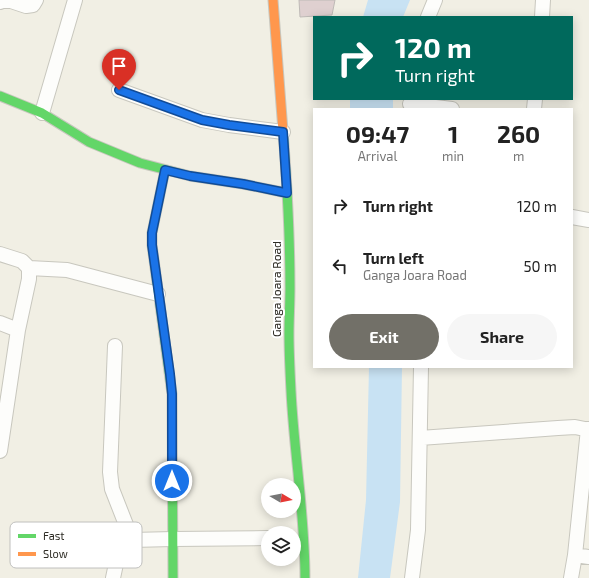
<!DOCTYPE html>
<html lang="en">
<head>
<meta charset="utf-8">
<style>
  body { margin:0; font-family:"Exo 2",sans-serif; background:#f6f6f6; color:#222; height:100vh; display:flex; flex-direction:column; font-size:15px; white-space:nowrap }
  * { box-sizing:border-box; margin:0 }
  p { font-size:13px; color:#767676 }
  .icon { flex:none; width:22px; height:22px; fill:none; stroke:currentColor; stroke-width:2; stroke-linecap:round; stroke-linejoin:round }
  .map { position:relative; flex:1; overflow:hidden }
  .drawer { position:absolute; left:313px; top:108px; width:260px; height:260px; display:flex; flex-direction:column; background:#fff; border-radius:0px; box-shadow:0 2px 10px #0003 }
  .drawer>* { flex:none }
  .top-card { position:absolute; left:313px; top:16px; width:260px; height:84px; border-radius:0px; box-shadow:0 2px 10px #0003; background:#00695c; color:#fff; overflow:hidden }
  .needle { width:26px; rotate:100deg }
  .fabs { position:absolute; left:261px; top:478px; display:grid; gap:8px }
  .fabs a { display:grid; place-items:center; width:40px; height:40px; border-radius:50%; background:#fff; box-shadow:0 2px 10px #0003; font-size:20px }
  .pin { position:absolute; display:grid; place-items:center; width:34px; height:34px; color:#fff; margin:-41px -17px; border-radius:50% 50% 50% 0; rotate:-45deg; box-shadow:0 0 4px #0007 }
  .pin .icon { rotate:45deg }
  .me { position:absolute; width:44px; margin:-22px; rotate:0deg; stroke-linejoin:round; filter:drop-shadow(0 0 3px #0008) }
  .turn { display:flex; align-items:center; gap:14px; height:84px; padding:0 16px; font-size:18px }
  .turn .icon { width:52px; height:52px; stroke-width:2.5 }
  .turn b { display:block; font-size:28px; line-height:34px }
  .eta { display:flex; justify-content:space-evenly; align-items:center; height:68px; text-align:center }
  .eta b { font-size:24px; font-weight:700; line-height:28px }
  .action { display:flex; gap:8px; margin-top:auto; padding:8px 16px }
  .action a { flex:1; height:46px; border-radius:24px; background:#727068; color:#fff; font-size:16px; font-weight:700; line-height:46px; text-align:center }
  .action a+a { background:#f6f6f6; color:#222 }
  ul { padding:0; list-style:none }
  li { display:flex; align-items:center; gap:12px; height:60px; padding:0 16px }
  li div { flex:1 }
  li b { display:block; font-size:15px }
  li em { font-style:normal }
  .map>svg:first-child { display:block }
  .water { fill:#c8e2f3 }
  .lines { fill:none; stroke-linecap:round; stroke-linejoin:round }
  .canal { stroke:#c8e2f3; stroke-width:18 }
  .building { fill:#dfd0d0; stroke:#bebab6 }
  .street-casing { stroke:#c8c7be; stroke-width:16 }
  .fast-casing { stroke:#c8c7be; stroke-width:11 }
  .slow-casing { stroke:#c8c7be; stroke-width:11 }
  .street { stroke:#fdfdfb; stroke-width:14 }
  .fast { stroke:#63d668; stroke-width:9 }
  .slow { stroke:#ff974d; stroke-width:9 }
  .route-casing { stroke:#114b97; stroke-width:10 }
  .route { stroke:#1a73e8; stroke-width:7 }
  .labels { text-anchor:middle; stroke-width:4; stroke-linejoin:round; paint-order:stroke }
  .street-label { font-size:12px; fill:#2e2c25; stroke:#fff }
  .key { fill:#fff; stroke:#c0c0be; stroke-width:1 }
  .key-label { font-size:11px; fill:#2e2c25 }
</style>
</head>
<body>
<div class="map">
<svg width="589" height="578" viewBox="0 0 589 578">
  <rect width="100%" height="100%" fill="#f1efe4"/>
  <path class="water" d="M368 0H410L403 17H363Z
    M350 99H377L376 109H350Z
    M369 367H402L400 502 390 578H358L366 500Z"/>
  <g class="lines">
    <path class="canal" d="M384 109V99"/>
  </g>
  <path class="building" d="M299 0H335L332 15 300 17Z"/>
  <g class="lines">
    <g class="street-casing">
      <path id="street" d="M0 2 2 1H11L26 6 33 5 36 0
        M428 17 435 0
        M542 17 543 0
        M119 90 202 120 229 125 283 132
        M410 104 452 109
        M534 109 535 99
        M42 113 75 0
        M572 217 589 220
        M0 254 22 261 29 268V279L18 330 0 451
        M29 268 67 270 158 294
        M0 323 18 330
        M115 346 110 472 112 489 132 540
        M420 438 558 428 575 427 589 430
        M575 555 589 557
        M113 578 117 559 123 546 132 540 173 539 268 538
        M412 578 418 530 421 367
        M571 578 575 555 588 429"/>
    </g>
    <g class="fast-casing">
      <path id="fast" d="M0 96 42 113 89 142 140 163 190 176 243 184 287 193
        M283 131C287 183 290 236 290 288 290 303 289 319 289 334 289 353 290 372 291 391 294 453 305 515 305 578
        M165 170 152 233V245L172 394 173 578"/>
    </g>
    <g class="slow-casing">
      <path id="slow" d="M273 0 283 131"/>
    </g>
    <use href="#street" class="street"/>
    <use href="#fast" class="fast"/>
    <use href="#slow" class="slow"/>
  </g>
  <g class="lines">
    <g class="route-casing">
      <path id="route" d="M119 90 202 120 229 125 283 132 287 193 243 184 190 176 165 170 152 233V245L170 374 172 394V481"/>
    </g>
    <use href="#route" class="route"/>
  </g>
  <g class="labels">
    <g class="street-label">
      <text transform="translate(277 289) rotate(-90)" y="4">Ganga Joara Road</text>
    </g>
  </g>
  <rect x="10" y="522" width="132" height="46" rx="6" class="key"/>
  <rect x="18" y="534" width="18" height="4" fill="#63d668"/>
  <rect x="18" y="552" width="18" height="4" fill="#ff974d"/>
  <g class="key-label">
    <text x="43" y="540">Fast</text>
    <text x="43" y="558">Slow</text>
  </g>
</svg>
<div class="fabs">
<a><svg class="needle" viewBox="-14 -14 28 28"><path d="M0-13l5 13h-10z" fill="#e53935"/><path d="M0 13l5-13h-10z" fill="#767676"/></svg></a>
<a><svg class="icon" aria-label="layers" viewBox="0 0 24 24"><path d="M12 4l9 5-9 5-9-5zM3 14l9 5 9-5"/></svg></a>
</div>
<div class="pin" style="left:119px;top:90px;background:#d93025"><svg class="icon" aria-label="arrive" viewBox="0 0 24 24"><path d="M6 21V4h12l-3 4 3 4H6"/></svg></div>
<svg class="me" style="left:172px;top:481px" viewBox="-20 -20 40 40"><circle r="17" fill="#1a73e8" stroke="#fff" stroke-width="3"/><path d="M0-11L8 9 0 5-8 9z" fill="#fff"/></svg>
<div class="top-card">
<div class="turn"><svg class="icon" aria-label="right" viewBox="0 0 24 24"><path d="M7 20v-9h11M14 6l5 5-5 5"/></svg><div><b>120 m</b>Turn right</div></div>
</div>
<section class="drawer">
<div class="eta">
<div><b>09:47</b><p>Arrival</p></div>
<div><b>1</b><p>min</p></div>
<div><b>260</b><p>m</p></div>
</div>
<ul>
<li><svg class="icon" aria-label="right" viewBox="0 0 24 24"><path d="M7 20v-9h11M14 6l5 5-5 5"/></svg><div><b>Turn right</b></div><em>120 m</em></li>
<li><svg class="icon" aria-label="left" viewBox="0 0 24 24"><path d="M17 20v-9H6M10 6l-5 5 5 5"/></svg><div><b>Turn left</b><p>Ganga Joara Road</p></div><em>50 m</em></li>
</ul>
<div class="action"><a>Exit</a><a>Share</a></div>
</section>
</div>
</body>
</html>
